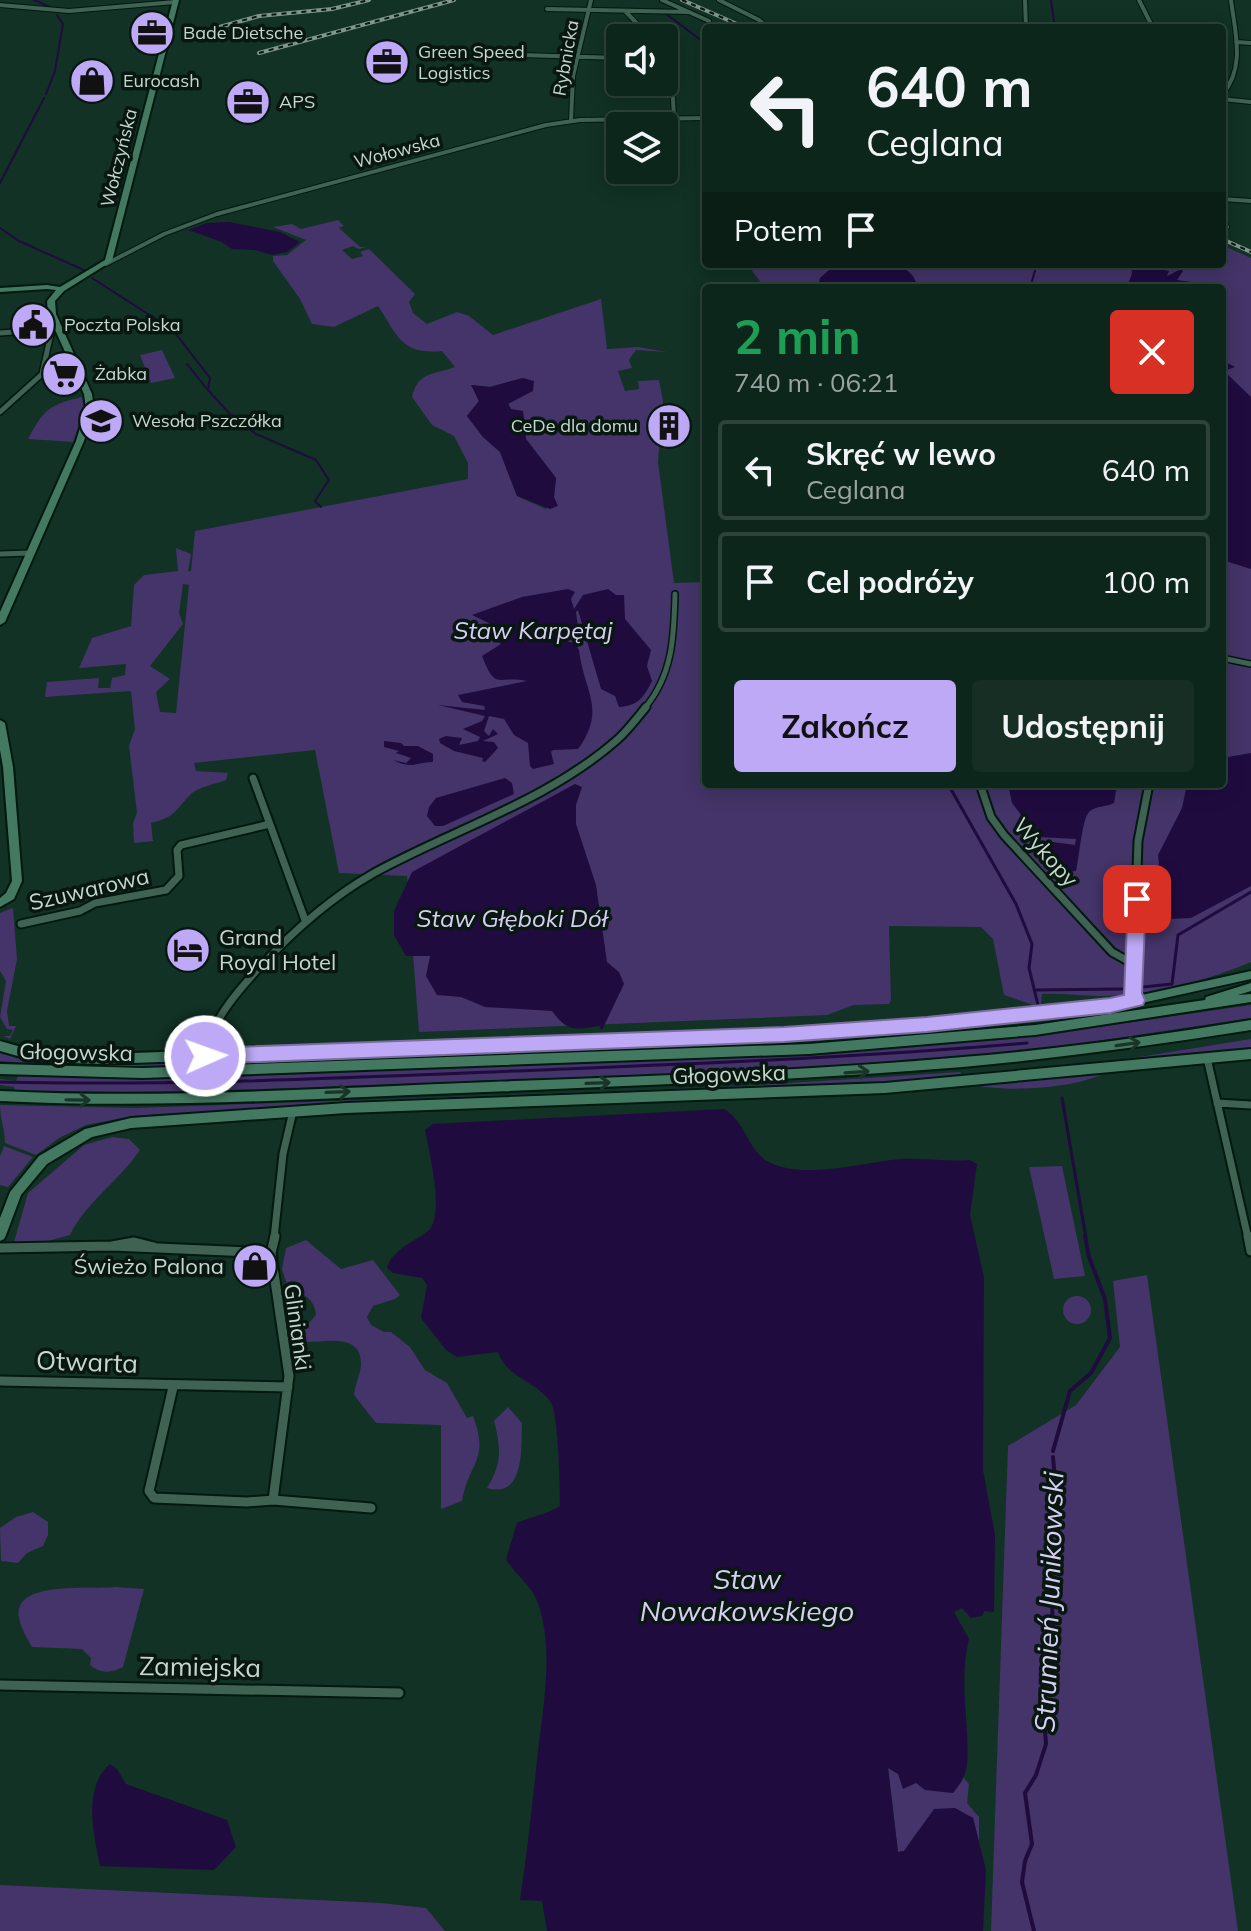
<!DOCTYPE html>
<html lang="pl">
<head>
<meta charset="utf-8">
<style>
  body { margin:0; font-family:Mulish,sans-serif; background:#162e24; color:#f1f3f6; height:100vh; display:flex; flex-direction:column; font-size:30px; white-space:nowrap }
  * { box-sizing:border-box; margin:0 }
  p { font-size:26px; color:#9aa5a3 }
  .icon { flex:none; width:44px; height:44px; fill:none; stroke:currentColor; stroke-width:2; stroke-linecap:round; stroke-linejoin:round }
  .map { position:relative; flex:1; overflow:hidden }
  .panel { position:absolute; left:702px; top:284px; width:524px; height:504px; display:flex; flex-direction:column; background:#0d261b; border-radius:8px; box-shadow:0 4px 20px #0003,0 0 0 2px #2d433a }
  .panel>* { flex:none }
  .top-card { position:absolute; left:702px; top:24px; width:524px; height:244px; border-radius:8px; box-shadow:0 4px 20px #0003,0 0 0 2px #2d433a; background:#0d261b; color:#f1f3f6; overflow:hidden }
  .buttons { position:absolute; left:606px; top:24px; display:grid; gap:16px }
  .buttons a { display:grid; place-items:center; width:72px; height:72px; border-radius:8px; background:#0d261b; box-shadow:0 4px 20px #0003,0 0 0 2px #2d433a; font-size:40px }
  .pin { position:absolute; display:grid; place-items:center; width:68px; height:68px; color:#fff; margin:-34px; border-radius:16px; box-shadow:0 4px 12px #0006 }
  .me { position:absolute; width:88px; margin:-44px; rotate:88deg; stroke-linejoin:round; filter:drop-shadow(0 0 6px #0008) }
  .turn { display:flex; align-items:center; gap:28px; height:168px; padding:0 32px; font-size:36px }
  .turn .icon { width:104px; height:104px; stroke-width:2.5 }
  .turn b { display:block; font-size:56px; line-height:68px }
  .then { display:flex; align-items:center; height:76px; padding:0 32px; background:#0003; gap:16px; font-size:30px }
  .round { display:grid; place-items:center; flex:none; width:84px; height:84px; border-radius:8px; background:#162e24 }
  .summary { display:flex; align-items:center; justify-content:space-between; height:136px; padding:0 32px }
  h1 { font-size:48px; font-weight:700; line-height:60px; color:#1e9e55 }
  .primary-button { display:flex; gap:16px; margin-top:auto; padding:16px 32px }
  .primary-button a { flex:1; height:92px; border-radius:8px; background:#bda9f5; color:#111; font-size:32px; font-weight:700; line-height:92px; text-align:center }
  .primary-button a+a { background:#162e24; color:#f1f3f6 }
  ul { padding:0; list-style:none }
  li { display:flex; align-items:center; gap:24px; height:100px; margin:0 16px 12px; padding:0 16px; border:4px solid #2d433a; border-radius:8px }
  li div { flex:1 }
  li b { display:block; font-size:30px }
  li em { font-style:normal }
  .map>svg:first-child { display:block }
  .green { fill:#443469; fill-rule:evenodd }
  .water { fill:#200b3f }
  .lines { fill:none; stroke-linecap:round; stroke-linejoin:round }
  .stream-far2 { stroke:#200b3f; stroke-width:2 }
  .stream-far1 { stroke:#200b3f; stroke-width:3 }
  .stream { stroke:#200b3f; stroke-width:4 }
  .street-far3-casing { stroke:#01190f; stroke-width:6 }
  .street-far2-casing { stroke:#01190f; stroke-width:8 }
  .street-far1-casing { stroke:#01190f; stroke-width:11 }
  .street-casing { stroke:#01190f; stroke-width:13 }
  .secondary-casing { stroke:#01190f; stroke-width:4 }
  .street-far3 { stroke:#406252; stroke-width:4 }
  .street-far2 { stroke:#406252; stroke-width:5 }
  .street-far1 { stroke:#406252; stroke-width:7 }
  .street { stroke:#406252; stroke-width:9 }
  .secondary { fill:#437961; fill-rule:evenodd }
  .rail-casing { stroke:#7e978b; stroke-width:4 }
  .rail { stroke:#091711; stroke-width:2; stroke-dasharray:5; stroke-linecap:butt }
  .oneway { stroke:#1a3429 }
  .route { fill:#bda9f5; stroke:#7b6e9f; stroke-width:2 }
  .labels { text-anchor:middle; stroke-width:7; stroke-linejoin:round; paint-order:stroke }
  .far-poi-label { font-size:18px; fill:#c5d8ce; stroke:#091711; text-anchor:start }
  .far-street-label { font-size:18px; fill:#c5d8ce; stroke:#091711 }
  .street-label { font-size:22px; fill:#c5d8ce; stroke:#091711 }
  .poi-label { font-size:22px; fill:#c5d8ce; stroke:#091711; text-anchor:start }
  .water-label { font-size:24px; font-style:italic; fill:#d7cff2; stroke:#091711 }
  .near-street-label { font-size:26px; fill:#c5d8ce; stroke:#091711 }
  .near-water-label { font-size:28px; font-style:italic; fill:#d7cff2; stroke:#091711 }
</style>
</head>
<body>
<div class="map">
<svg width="1251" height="1931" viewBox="0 0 1251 1931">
  <rect width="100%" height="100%" fill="#113224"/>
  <path class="green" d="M338 220 344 226 339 228 360 247H367L358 249 353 246 342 250 352 259 363 256 360 252 369 249 415 294 409 302 413 313 427 324 457 312 469 316 493 335 601 299 607 349 638 347 667 352 636 350 629 360 632 368 618 371 625 391 639 389 638 381 659 380 663 401 658 462 674 583 706 582V784H1222V288H765L747 264H1222V245L1251 258V962C1203 982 1151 996 1099 996 1080 996 1061 993 1042 994L1041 1004 1033 1005 1004 995 993 939 981 927 889 926 891 1000 889 1004 854 1005 827 1015 419 1032 407 876 339 873 315 750 194 763 196 771 228 773 226 780C216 784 198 787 191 794 174 811 176 817 151 823L153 841 134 843 133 823 137 813 129 746 135 729 131 691 45 697 47 682 99 678 98 688H110L112 678 125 675 126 664 79 668 92 638 131 626 134 585 144 575 178 571 176 548 191 554 188 571H191L195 531 468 479V463L454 436 432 425 412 397C418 371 434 375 455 367L442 351C401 355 398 336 378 306L334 327 312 324 300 299 273 261V256L287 255 306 240 273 227 292 224 301 229ZM523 378 508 403 511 409 523 412 526 439 556 478 554 497 546 509 517 496 500 452 483 437 467 416 479 401 472 385 490 387ZM183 584 189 585 176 713 160 712 156 692 170 679 150 666 183 624 179 613Z
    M162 350 175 378 151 383 140 355Z
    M82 397 85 409 73 442 28 439C44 409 49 405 82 397Z
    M13 908 17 959 7 1011 9 1026H16L10 1039 3 1036H10L13 1030 7 1029 0 1017 6 981 0 971V913Z
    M1251 979V981C998 1042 738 1044 479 1054 320 1059 159 1074 0 1061V1053L27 1061 96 1063 872 1033 1092 1012Z
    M1251 1005V1018L1037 1050 883 1064 741 1072 122 1094 15 1091 14 1087 0 1085V1079L16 1081 18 1076 142 1079 827 1053 1034 1036Z
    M1251 1039V1051L911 1082 365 1102 133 1116 86 1125 59 1138 36 1155 5 1143C5 1129 0 1119 0 1105L135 1108 725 1087 960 1072 962 1074 1133 1058Z
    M1105 1073C1076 1088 1012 1092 979 1086Z
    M112 1137 129 1139 140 1150C120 1180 85 1203 70 1235L33 1245 14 1242 28 1193 84 1145Z
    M4 1146 33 1157 8 1187 0 1185V1156Z
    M1062 1166 1085 1276 1054 1279 1029 1167Z
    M306 1240 341 1269 373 1260 400 1295 395 1299 373 1306 367 1317 371 1325 384 1332H391L410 1347 425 1370 447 1383 467 1418 473 1416C490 1461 469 1461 462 1501L441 1509V1425L376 1423 354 1395C355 1384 361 1373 361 1363 361 1333 324 1342 306 1342L301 1338 302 1331 316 1315C315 1299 302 1292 288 1288L282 1269 286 1248Z
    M1147 1275 1238 1931H991L1008 1446 1076 1405 1120 1347 1113 1281Z
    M1063 1310a14 14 0 1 1 28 0a14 14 0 1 1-28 0Z
    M508 1407 522 1423C521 1449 525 1499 487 1488 502 1464 501 1448 494 1421Z
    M33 1512 48 1522V1535L43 1546 27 1553 18 1563 1 1561 0 1528 16 1517Z
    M116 1587 144 1589 123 1667C111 1673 100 1674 90 1665L91 1658 82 1649 32 1647C27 1638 21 1628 19 1618 11 1579 94 1590 116 1587Z
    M888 1767 916 1783 960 1784 963 1777 969 1784 967 1803 979 1817V1842L973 1817 918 1831 904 1851 898 1852Z
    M0 1885 381 1903 426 1908 445 1931H0Z"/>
  <path class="water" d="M229 222 280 232 300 242 287 252 272 255 255 250 232 249 222 242 188 230 207 223Z
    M828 264C854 264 914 253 917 288H815L824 284 819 282 820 278 829 270Z
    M1130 264H1161L1159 269 1169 271 1167 276 1181 269 1183 271 1177 280 1191 282 1186 288H1125C1129 281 1135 274 1130 264Z
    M1222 360 1235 367 1224 371 1251 397V569L1222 560Z
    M523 378 534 381 533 391 508 404 511 409 523 411 526 439 556 478 554 497 558 506 550 509 517 496 500 452 483 437 467 416 479 401 471 385 490 387Z
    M568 589 575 592 571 599 574 609 583 595 608 589 616 595H624L625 619 651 650 647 666 652 681C644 697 638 706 619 707L615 696 601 689 578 610 576 612 579 634 565 641 575 643 579 650C584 692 607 709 578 749L553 750 551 752 554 764 533 769 530 766 528 743 514 735 504 719 489 716 484 731 489 736 493 729 498 734 483 741 494 742 498 748 485 762 482 761 483 758 454 751 440 743 439 739 446 736 462 738 459 745 478 741 480 737 463 729 482 721 485 716 438 705 485 710 484 706 462 702 458 695 527 681C498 675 496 692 482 656L501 644 484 633 493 625 472 615 522 597Z
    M384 741 401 743 404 746H418L433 754V762C416 762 413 770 393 760L406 763 411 758 396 753 399 751 384 747Z
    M1251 753V886L1191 918 1169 919 1153 905 1152 897 1157 886 1153 876 1159 864 1158 855 1182 808 1187 784H1222V758Z
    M505 778 512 783 514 794 443 826H435L427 816 429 807 436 798Z
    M575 784 582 787 576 805V824L596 885 607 962 619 972 624 984 602 1030 599 1026C573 1031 566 1030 552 1011L485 1007 461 997 437 995 426 976 430 956H406L394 935V911L412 872Z
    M1008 784H1117L1114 803C1107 807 1094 806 1089 812 1082 819 1079 859 1076 871L1066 872 1049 846 1053 842 1075 845 1076 839 1038 837 1012 803Z
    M724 1109C745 1121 748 1150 767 1161 801 1181 864 1162 901 1159 924 1158 947 1162 970 1160L977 1164 970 1215 984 1277 983 1470 995 1535 994 1612 984 1611 982 1616 971 1618 962 1608 954 1612 969 1639C958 1683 970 1722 967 1765 966 1775 960 1785 953 1793L925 1790 916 1783 903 1789 898 1774 888 1768 898 1852 904 1851 934 1809 955 1808 973 1818 986 1870 983 1931H547L542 1901 520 1900C527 1854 532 1807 537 1761 542 1711 555 1652 538 1603 532 1585 515 1575 506 1559L517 1523C532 1516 546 1515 560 1506 560 1489 559 1412 550 1401 533 1379 508 1379 498 1352L457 1357 446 1350 421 1318 427 1285 422 1278 393 1273 387 1268C392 1250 413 1242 427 1232 446 1218 429 1151 425 1130L433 1124Z
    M110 1764 117 1769 126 1784 227 1820 236 1847 214 1870 100 1866C94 1836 82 1788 110 1764Z"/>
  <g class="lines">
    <path class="stream-far2" d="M34 0 52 8
      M1051 0 1055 28
      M665 13 706 44
      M46 94 55 71 63 24 57 15
      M0 183 44 98
      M0 228 19 241 86 271
      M92 278 173 330 210 378 208 390 230 414 256 434 316 460 329 480 315 501 321 507
      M1030 288 1036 267
      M187 364 207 389"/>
    <path class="stream-far1" d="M948 784 1016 904 1032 944 1029 968 1038 1005
      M1143 987 1172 984 1178 935 1251 892
      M1034 990 1122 989
      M0 1082C172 1086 342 1078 514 1071 685 1064 856 1058 1027 1043
      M1062 1098 1086 1238"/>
    <path class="stream" d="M1053 1451 1070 1391 1091 1373 1110 1338 1105 1299 1089 1257 1085 1236
      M1034 1931 1022 1882 1025 1861 1032 1844 1025 1793 1036 1775 1046 1744 1042 1687 1053 1653 1051 1531 1056 1494 1053 1457"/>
    <g class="street-far3-casing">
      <path id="street-far3" d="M662 0 709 21
        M719 0 759 20 768 28
        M1025 0 1026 28
        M1139 0 1153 28
        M0 5 69 11 175 2
        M547 9 688 12
        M626 12 651 38
        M1236 42 1251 43
        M664 52 671 60 674 119
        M521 55 620 58
        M1222 95C1246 67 1235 33 1231 0
        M1222 99 1251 102
        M571 120 573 76 591 0
        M1222 199 1251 201
        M1222 217 1227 227
        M106 264 164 234 217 214 546 125 580 120 706 118"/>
    </g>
    <g class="street-far2-casing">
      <path id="street-far2" d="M0 333 54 329
        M0 412 42 374 52 329
        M0 554 29 553
        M1222 658 1251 664
        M644 709C673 675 674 636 675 594"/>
    </g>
    <g class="street-far1-casing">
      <path id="street-far1" d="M253 778 305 920
        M980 784 991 817 1004 835 1112 952 1135 965
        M21 924 80 911 95 903 166 890 179 876 177 850 181 845 270 824
        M1136 1000 1133 993 1138 841 1149 784
        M205 1056C212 1021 234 995 258 969 292 932 330 898 374 873 454 829 548 801 618 739 628 730 637 718 646 707
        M1207 1058 1248 1238
        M1217 1103 1251 1105
        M274 1238 283 1154 293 1111"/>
    </g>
    <g class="street-casing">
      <path id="street" d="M275 1236 271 1253 289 1376 273 1500 371 1508
        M1248 1236 1251 1251
        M112 1246 134 1242 154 1247
        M0 1248 112 1246 271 1253
        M0 1381 288 1387
        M173 1387 149 1491 154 1498 247 1502 273 1500
        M0 1685 399 1693"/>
    </g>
    <g class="secondary-casing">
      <path id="secondary" d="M173 0H179L112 261 64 291 55 301 56 314 92 394 94 409 84 441 5 622 0 625V612L76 441 86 409 84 394 48 314 47 301 56 290 47 289 0 292V288L47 285 60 287 105 260Z
        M0 720 5 723 13 767 22 881 14 899 0 907V898L6 893 12 881 3 767 0 750Z
        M1251 971V979L1110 1010 898 1032 714 1043 103 1064 39 1062 0 1051V1041L39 1052 103 1054 714 1033 898 1022 1110 1002Z
        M1251 983V991L1238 995 1251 994V1002L1035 1035 809 1054 143 1078 0 1074V1064L143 1068 809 1044 1035 1025 1205 1000 1206 997Z
        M1251 1020V1030C1155 1045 1060 1058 963 1067 804 1080 645 1085 485 1092 323 1098 162 1109 0 1101V1091C164 1099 327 1088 491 1082 649 1076 806 1071 963 1057 1060 1049 1155 1036 1251 1020Z
        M1251 1049V1059L885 1093 346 1113 131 1128 92 1137 47 1164 21 1195 6 1235 4 1239 0 1241V1218L10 1192 39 1156 85 1129 131 1118 346 1103 885 1083Z"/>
    </g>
    <use href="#street-far3" class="street-far3"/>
    <use href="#street-far2" class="street-far2"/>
    <use href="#street-far1" class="street-far1"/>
    <use href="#street" class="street"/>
    <use href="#secondary" class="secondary"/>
    <g class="rail-casing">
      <path id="rail" d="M682 0 746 28
        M194 34 259 16 332 9 369 0
        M259 53 454 0
        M1222 239 1251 252"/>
    </g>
    <use href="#rail" class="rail"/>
  </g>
  <defs><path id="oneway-shaft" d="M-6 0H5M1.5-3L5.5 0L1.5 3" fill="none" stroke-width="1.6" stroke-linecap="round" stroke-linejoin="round" transform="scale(2)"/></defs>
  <g class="oneway">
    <use href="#oneway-shaft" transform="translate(1128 1044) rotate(-8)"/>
    <use href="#oneway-shaft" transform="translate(857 1072) rotate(-4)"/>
    <use href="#oneway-shaft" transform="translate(598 1083) rotate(-2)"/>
    <use href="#oneway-shaft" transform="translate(338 1092) rotate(-2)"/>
    <use href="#oneway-shaft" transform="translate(78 1100) rotate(1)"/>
  </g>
  <path class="route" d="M1137 893 1146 899 1142 993 1145 1000 1143 1005 1110 1013 927 1032 784 1042 205 1064 198 1061 196 1056 198 1050 205 1048 784 1027 927 1017 1110 998 1124 995 1128 899Z"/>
  <defs>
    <g id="office-disc" transform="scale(2.3)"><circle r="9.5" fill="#bda9f5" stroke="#091711"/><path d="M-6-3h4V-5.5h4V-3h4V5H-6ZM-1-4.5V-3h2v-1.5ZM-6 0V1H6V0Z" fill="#111"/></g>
    <g id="shop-disc" transform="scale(2.3)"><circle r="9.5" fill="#bda9f5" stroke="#091711"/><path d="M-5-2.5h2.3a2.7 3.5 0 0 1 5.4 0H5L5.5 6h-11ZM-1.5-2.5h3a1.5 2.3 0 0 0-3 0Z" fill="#111"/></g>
    <g id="civic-disc" transform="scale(2.3)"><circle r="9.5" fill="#bda9f5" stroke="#091711"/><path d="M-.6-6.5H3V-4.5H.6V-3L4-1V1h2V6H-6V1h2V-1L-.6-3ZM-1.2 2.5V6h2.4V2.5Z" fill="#111"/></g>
    <g id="supermarket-disc" transform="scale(2.3)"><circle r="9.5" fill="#bda9f5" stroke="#091711"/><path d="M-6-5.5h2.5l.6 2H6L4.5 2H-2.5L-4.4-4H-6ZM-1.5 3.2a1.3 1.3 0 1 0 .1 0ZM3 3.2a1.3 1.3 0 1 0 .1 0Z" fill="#111"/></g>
    <g id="school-disc" transform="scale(2.3)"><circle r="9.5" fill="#bda9f5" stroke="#091711"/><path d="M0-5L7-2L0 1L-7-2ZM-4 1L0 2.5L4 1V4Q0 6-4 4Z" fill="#111"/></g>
    <g id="building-disc" transform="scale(2.3)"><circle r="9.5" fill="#bda9f5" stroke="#091711"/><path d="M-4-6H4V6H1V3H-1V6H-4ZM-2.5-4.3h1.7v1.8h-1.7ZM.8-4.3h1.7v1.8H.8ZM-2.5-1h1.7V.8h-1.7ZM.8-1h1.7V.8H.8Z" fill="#111"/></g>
    <g id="hotel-disc" transform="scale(2.3)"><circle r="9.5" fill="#bda9f5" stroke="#091711"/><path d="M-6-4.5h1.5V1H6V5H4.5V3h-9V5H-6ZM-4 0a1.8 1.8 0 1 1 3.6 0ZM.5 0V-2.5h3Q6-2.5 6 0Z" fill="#111"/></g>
  </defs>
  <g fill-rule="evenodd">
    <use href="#office-disc" x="152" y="33"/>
    <use href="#office-disc" x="387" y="62"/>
    <use href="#shop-disc" x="92" y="81"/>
    <use href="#office-disc" x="248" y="102"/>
    <use href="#civic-disc" x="33" y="325"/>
    <use href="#supermarket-disc" x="64" y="374"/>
    <use href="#school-disc" x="101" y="421"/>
    <use href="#building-disc" x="669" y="426"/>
    <use href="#hotel-disc" x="188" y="950"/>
    <use href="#shop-disc" x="255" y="1266"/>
  </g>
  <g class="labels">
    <g class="far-poi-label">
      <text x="183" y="39">Bade Dietsche</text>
      <text x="418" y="58">Green Speed<tspan x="418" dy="21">Logistics</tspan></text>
      <text x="123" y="87">Eurocash</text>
      <text x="279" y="108">APS</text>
      <text x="64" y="331">Poczta Polska</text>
      <text x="95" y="380">Żabka</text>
      <text x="132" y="427">Wesoła Pszczółka</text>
      <text x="638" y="432" text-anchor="end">CeDe dla domu</text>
    </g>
    <g class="far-street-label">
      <text transform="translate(566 58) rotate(-80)" y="6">Rybnicka</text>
      <text transform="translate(397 151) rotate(-15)" y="6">Wołowska</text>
      <text transform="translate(119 158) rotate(-76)" y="6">Wołczyńska</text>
    </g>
    <g class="street-label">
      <text transform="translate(1046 852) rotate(48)" y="8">Wykopy</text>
      <text transform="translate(89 889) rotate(-13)" y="8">Szuwarowa</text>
      <text transform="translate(76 1052) rotate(1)" y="8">Głogowska</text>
      <text transform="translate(729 1074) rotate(-2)" y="8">Głogowska</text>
      <text transform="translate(298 1327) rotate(82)" y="8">Glinianki</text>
    </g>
    <g class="poi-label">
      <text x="219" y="945">Grand<tspan x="219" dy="25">Royal Hotel</tspan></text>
      <text x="224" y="1274" text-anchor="end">Świeżo Palona</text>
    </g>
    <g class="water-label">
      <text x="533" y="639">Staw Karpętaj</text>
      <text x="512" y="927">Staw Głęboki Dół</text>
    </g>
    <g class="near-street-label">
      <text transform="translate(87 1362) rotate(2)" y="9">Otwarta</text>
      <text transform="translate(200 1667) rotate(1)" y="9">Zamiejska</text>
    </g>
    <g class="near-water-label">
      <text x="747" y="1589">Staw<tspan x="747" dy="32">Nowakowskiego</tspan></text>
      <text transform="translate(1049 1602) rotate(-88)" y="10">Strumień Junikowski</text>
    </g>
  </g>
</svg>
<div class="buttons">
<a><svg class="icon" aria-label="sound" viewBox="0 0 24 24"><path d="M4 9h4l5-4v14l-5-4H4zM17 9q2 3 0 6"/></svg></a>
<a><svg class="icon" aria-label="layers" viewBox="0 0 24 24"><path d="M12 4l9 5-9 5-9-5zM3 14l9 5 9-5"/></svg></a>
</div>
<div class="pin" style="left:1137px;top:899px;background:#d93025"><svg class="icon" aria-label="arrive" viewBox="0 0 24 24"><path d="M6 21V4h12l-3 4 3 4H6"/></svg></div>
<svg class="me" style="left:205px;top:1056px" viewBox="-20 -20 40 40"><circle r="17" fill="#bda9f5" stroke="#fff" stroke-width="3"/><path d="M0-11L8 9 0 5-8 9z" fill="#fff"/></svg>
<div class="top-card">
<div class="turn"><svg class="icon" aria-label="left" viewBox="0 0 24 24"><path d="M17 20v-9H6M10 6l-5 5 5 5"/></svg><div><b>640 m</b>Ceglana</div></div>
<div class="then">Potem<svg class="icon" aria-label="arrive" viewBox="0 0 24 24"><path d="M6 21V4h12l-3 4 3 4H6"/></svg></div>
</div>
<section class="panel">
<div class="summary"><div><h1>2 min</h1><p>740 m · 06:21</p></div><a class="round" style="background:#d93025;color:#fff"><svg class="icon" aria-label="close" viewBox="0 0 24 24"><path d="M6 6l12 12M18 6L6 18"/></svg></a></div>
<ul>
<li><svg class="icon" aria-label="left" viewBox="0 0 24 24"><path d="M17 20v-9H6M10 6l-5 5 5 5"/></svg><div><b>Skręć w lewo</b><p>Ceglana</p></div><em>640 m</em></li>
<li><svg class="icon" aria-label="arrive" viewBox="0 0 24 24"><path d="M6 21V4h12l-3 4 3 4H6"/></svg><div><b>Cel podróży</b></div><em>100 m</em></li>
</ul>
<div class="primary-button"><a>Zakończ</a><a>Udostępnij</a></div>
</section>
</div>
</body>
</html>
